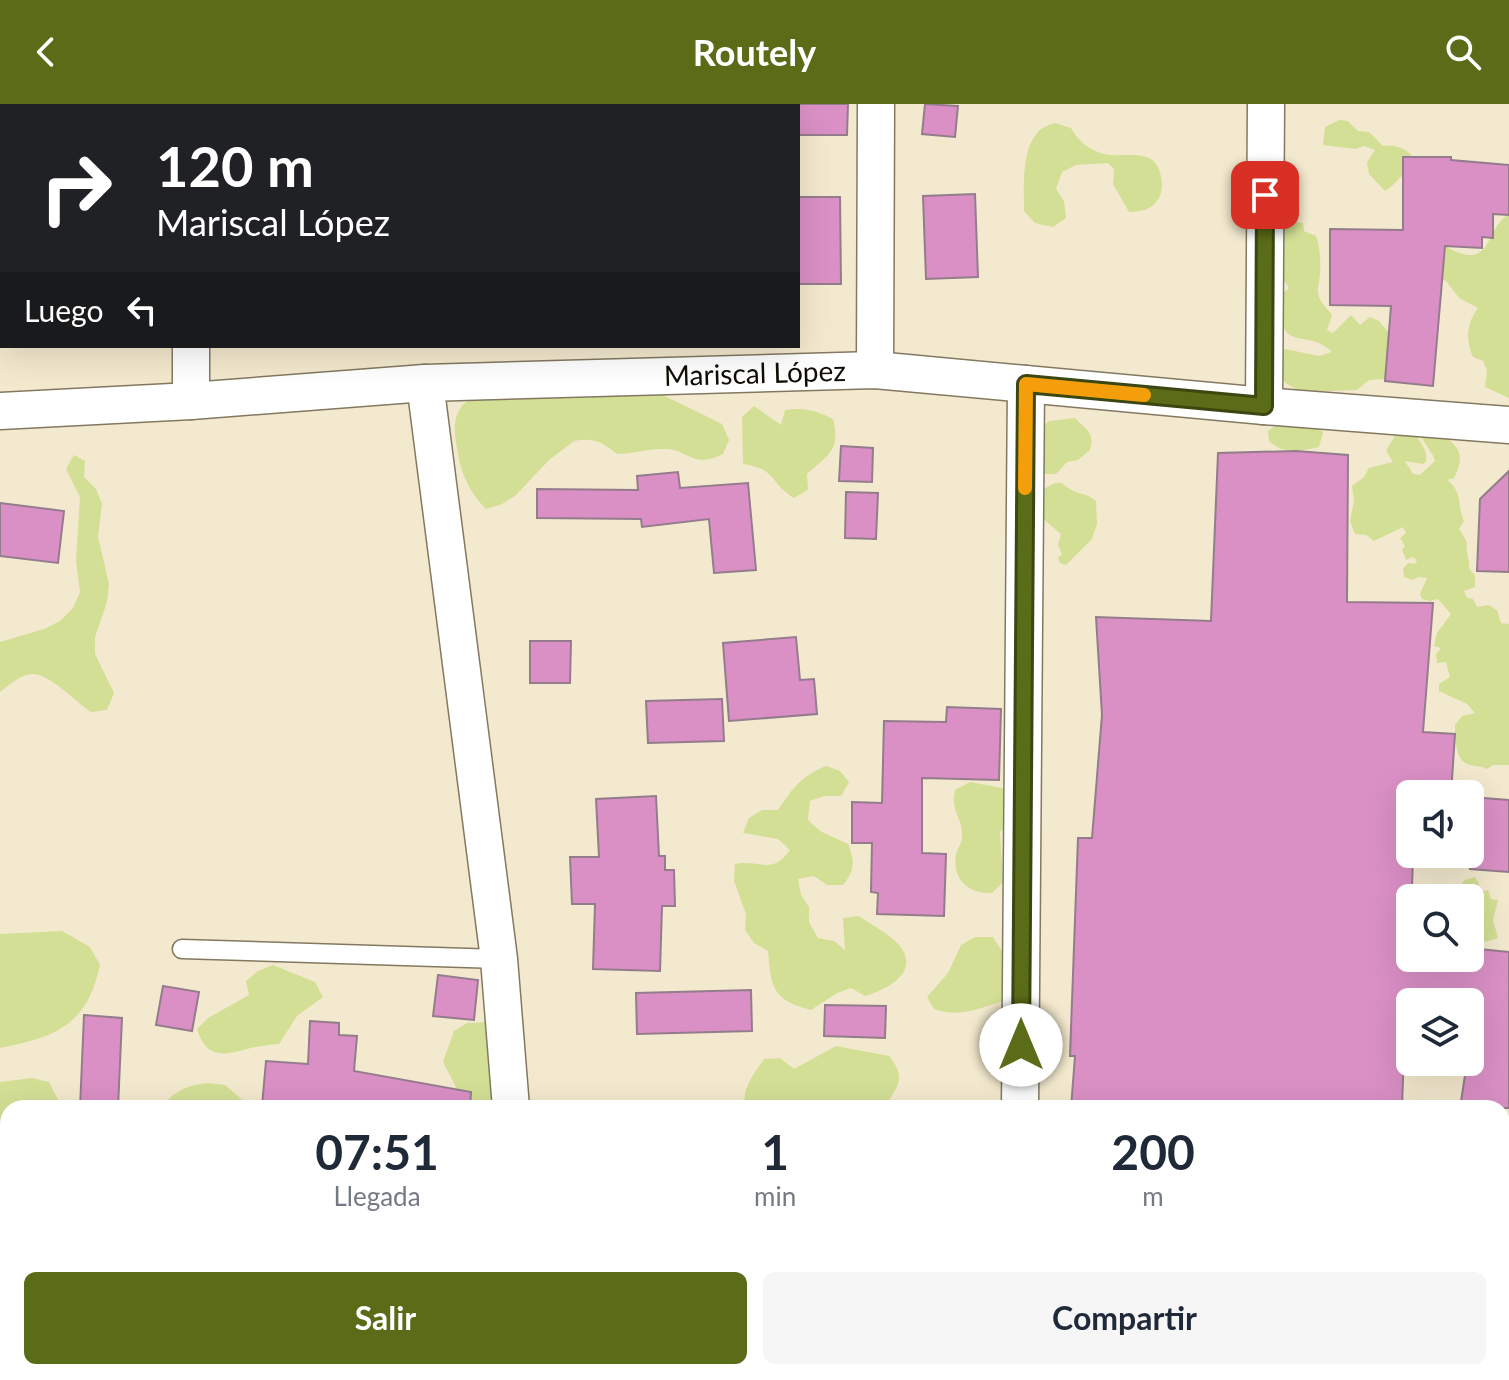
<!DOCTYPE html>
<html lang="es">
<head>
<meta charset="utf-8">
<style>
  body { margin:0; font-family:Lato,sans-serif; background:#f6f6f7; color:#1f2937; height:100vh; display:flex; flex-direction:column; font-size:30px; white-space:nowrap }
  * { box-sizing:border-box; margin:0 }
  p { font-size:26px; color:#747a83 }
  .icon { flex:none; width:44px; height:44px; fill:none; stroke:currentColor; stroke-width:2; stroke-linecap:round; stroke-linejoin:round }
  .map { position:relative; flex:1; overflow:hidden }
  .drawer { position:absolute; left:0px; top:996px; width:1510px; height:280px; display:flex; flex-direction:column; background:#fff; border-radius:24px 24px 0 0; box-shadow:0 8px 32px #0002 }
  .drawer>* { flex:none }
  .banner { position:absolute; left:0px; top:0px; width:800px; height:244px; box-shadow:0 8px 32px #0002; background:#202124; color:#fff; overflow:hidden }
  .controls { position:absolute; left:1396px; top:676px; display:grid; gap:16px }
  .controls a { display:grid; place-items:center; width:88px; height:88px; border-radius:12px; background:#fff; box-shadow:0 8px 32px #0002; font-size:40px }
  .pin { position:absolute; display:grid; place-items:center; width:68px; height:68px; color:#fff; margin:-34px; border-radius:16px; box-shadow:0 4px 12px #0006 }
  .me { position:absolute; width:88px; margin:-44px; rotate:0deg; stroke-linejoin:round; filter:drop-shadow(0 0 6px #0008) }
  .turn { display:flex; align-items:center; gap:28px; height:168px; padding:0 24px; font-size:36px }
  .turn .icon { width:104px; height:104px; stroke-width:2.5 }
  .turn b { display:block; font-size:56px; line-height:68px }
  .then { display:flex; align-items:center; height:76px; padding:0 24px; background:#0003; gap:16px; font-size:30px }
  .eta { display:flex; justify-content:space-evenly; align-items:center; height:136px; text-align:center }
  .eta b { font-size:48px; font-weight:700; line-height:56px }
  .action { display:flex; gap:16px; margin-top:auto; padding:16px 24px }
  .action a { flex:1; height:92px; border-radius:12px; background:#5b6c18; color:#fff; font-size:32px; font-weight:700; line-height:92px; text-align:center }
  .action a+a { background:#f6f6f7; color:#1f2937 }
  header { display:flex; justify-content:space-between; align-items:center; height:104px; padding:0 24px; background:#5b6c18; color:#fff; font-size:36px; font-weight:700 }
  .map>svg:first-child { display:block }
  .green { fill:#d3df95 }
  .building { fill:#da90c5; stroke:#947c8c; stroke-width:2 }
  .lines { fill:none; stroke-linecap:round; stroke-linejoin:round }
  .service-casing { stroke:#827960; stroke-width:21 }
  .minor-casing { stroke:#827960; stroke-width:39 }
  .service { stroke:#fff; stroke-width:18 }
  .minor { stroke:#fff; stroke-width:36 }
  .route-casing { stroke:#3b4610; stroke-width:20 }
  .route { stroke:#5b6c18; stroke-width:14 }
  .slow { stroke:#f59e0b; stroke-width:14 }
  .labels { text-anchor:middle; stroke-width:7; stroke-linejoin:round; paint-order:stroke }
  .street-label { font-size:28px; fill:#100d04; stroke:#fef7e1 }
</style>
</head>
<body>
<header><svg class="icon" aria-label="back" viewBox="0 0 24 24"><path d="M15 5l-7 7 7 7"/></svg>Routely<svg class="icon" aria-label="search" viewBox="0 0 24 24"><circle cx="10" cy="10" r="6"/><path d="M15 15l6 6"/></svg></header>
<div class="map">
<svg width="1509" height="1276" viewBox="0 0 1509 1276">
  <rect width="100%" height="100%" fill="#f3e9ce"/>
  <path class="green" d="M1339 16 1348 17 1358 27 1369 28 1383 42C1394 40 1406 44 1413 53L1410 67C1398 72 1396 81 1385 87L1369 70 1367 58 1375 46 1364 42 1355 45 1323 41 1325 23Z
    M1055 19 1071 24C1078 37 1089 46 1104 50 1125 55 1156 41 1161 73 1163 81 1162 90 1157 97 1150 107 1140 107 1129 108L1113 80 1114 65 1108 59 1076 61 1062 68 1056 85 1064 97 1066 114 1053 123 1035 119 1024 107C1024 83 1021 47 1038 28 1042 23 1049 21 1055 19Z
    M1509 110V294L1485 283 1487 266 1483 257 1473 253C1465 236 1467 218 1478 204L1459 194 1447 178 1436 171 1441 140C1495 172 1482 126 1509 110Z
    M1289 118 1303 119 1304 127 1316 132C1320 141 1321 160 1320 170 1320 176 1317 183 1318 189 1319 198 1327 204 1332 211L1327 226 1333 229 1351 211 1360 221 1370 213 1379 217 1393 234 1385 275 1369 276 1357 286 1302 288 1287 280 1280 273 1278 251 1285 245 1319 252 1332 248C1306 222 1275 254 1282 190L1289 184 1276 165 1280 122Z
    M618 280 656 288 702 310 722 320 729 336 723 350C690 366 689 343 662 345 647 345 632 350 617 350 603 338 593 333 574 337L549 356 515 392 502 400 486 405C470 389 462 372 458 350 455 334 451 316 462 302 477 285 537 281 559 285 569 286 579 291 589 294Z
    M754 302 781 321 785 306C804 303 816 306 833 315 841 346 828 351 807 370L808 386 794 394C769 379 778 365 743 360L742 313Z
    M1075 314C1086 326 1095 328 1090 346L1078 356 1067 358 1056 370H1042V323L1049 317Z
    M1314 318 1323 328 1319 343C1301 347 1284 351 1269 337L1268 327 1279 319Z
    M1439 327C1459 343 1466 350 1454 374L1447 376C1463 387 1457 402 1464 417L1459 425 1467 438C1465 448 1470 454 1469 464L1475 472V483L1464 487 1467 494 1473 495 1477 503 1488 501 1497 506 1501 519 1509 520V661H1493L1487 665C1480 661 1474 663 1467 660 1455 654 1455 634 1455 621L1462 612 1475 609 1467 600 1439 587V580L1450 573 1446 558 1437 559 1436 550 1441 544 1434 542 1437 529 1451 510 1438 495 1430 497 1422 495 1420 490 1427 474 1419 473 1412 476 1404 473 1403 465 1408 459 1415 460 1417 456 1412 453 1406 456 1402 445 1405 442 1400 434 1406 429 1403 423 1374 437 1366 431 1355 430 1350 417 1354 397 1352 382 1364 373 1369 364 1393 358 1386 347 1396 330H1415C1421 339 1428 347 1426 358L1423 360 1405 357 1413 370 1420 371 1435 357C1432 346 1423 340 1420 328Z
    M74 351 85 357 84 373 96 385 102 400 98 433 109 480 107 498 95 533V550L114 589 107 606 91 608C77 599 50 570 33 570 21 570 9 581 0 588V538L44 525 60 517 73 504 80 488 76 457 80 393 66 365Z
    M1055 379H1062C1073 391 1087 388 1096 397L1097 420 1092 435 1066 461 1060 459 1058 454 1062 450 1058 441 1061 430C1042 413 1039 416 1038 388Z
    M826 662 840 667 849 678 841 692H824L810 697 808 716 820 727 848 740C855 757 855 766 843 781H827L814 772 798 775 801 791 809 803V818L818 834 834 837 845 846 843 814 859 812C871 821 885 827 895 837 924 864 891 885 865 892L851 884 837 889 811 906C772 896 771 883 768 847L754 839 745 826 746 810 734 777 735 760C761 755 771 772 790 746L778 735 743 729 749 714 762 706H778C794 683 800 673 826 662Z
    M970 678 1002 684 1014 701 1012 717 1000 728 1003 778 992 789C969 790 952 776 956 751 957 745 962 739 962 734 964 714 950 710 955 686Z
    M1475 773 1479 779 1477 788 1488 786 1491 795 1498 796 1493 816 1498 834 1475 841 1470 838 1472 798 1461 788 1460 782 1465 776Z
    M62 827 90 843 100 861C87 922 55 933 0 944V830Z
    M975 833H993L1005 852 1010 895C984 902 961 915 934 905L927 893 948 869 961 841Z
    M273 861 315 878 323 893 297 912 279 940C269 941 257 942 247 945 222 952 206 954 197 925L208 914 249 891 246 877 258 867Z
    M1426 884 1446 885 1450 894 1463 898H1421L1420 891Z
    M491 918 492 950 490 966 499 1004H473L460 991 443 958 454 927 467 919Z
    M836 942 889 952C907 974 898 982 884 1004H843L835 998 834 1004H746C740 986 754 970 764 955L780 954 794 965Z
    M32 974 49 978 62 1004H8V1046L0 1043V978Z
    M208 979 225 981 252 1004H161C174 987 187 981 208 979Z
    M1509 1038V1086L1502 1083V1043Z
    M314 1268H350L366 1276H313Z
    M1076 1268 1214 1269 1218 1276H1075Z
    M1217 1268H1331L1335 1275 1220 1276Z
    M1341 1268H1383L1386 1275 1338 1276Z"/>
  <path class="building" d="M799 0H848L847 31H798Z
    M925 0 958 2 955 33 922 30Z
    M1403 53H1451V56L1509 61V111L1493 110V134L1482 133V144L1445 142 1433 282 1385 277 1391 202 1330 201V125L1403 126Z
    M975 90 978 173 926 175 923 92Z
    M798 93H840L841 180H798Z
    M841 342 873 344 872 378 839 377Z
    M1296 347 1348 351 1347 498 1433 499 1423 628 1455 630 1451 690H1410V750H1413L1410 854H1470V844L1509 848V1004H1460L1467 958H1470L1477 894 1406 887 1402 1004H1071L1075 952H1070L1078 734H1092L1102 611 1096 513 1211 517 1218 349Z
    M1509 367V468L1477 467 1480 395Z
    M678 368 680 384 748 379 756 466 714 469 709 415 642 423 641 415 537 414V385L638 386 637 372Z
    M846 388 878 389 876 435 845 434Z
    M0 399 64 407 58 459 0 452Z
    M796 533 800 576 814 575 817 610 729 617 723 539Z
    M530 537H571L570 579H530Z
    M722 595 724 637 648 639 646 597Z
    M947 603 1001 605 999 676 922 674V749L946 750 944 812 877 810 878 789 871 788 872 739H852V698L882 699 884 617 946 618Z
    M656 692 659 752H665V766H674L675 802H662L660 867 593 865 595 800H572L570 753H599L596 695Z
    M1470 693 1509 696V768L1470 765Z
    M438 871 478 876 474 916 433 912Z
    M163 882 199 888 192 927 156 921Z
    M751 886 752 927 637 930 636 889Z
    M825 901 886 902 885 934 824 932Z
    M84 911 122 914 118 1004H80Z
    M310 917 339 919V931L357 932 354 967 471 988 470 1004 262 1002 266 957 308 960Z"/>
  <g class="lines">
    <g class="service-casing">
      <path id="service" d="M182 845 499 855"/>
    </g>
    <g class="minor-casing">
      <g id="minor">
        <path d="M191 2V0"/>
        <path d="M875 266 876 0"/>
        <path d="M425 279 499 855 511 1004"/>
        <path d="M191 297V242"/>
        <path d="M1264 302 1266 0"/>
        <path id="s1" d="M0 307 191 297 425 279 875 266 1264 302 1509 321"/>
        <path d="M1020 1004 1026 280"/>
        <path d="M0 1204 8 1205"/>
        <path d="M514 1276 516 1268"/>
        <path d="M1018 1276V1268"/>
      </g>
    </g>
    <use href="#service" class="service"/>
    <use href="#minor" class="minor"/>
  </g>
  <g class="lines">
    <g class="route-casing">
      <path id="route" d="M1021 941 1026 280 1264 302 1265 91"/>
    </g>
    <use href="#route" class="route"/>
    <path class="slow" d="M1025 384 1026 280 1144 291"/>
  </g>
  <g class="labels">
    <g class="street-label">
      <text dy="10" stroke="none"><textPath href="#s1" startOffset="756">Mariscal López</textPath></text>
    </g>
  </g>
</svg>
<div class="controls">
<a><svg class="icon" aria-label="sound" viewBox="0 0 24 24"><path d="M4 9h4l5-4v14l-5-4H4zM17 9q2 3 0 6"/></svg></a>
<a><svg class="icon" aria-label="search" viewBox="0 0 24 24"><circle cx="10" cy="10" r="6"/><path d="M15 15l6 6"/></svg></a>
<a><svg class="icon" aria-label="layers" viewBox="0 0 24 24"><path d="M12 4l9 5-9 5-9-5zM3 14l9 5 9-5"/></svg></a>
</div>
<div class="pin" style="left:1265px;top:91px;background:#d93025"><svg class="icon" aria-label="arrive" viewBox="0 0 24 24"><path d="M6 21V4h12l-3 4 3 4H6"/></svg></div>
<svg class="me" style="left:1021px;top:941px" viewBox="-20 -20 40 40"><circle r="19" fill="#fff"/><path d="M0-13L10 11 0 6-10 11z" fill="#5b6c18"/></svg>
<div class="banner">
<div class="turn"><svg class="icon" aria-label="right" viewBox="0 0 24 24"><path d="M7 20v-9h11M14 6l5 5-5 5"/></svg><div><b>120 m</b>Mariscal López</div></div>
<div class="then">Luego<svg class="icon" aria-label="left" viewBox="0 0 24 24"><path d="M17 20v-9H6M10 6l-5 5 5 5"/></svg></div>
</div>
<section class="drawer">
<div class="eta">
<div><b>07:51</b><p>Llegada</p></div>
<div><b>1</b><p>min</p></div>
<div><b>200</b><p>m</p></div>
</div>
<div class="action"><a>Salir</a><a>Compartir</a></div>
</section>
</div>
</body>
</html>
